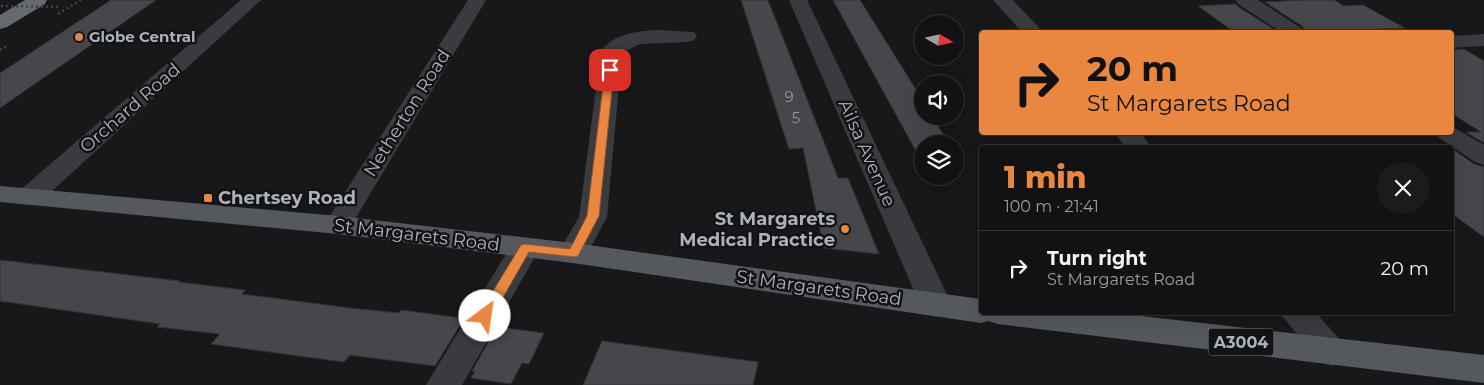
<!DOCTYPE html>
<html lang="en">
<head>
<meta charset="utf-8">
<style>
  body { margin:0; font-family:Montserrat,sans-serif; background:#1b1b1d; color:#f1f3f6; height:100vh; display:flex; flex-direction:column; font-size:19px; white-space:nowrap }
  * { box-sizing:border-box; margin:0 }
  p { font-size:16px; color:#9c9ea0 }
  .icon { flex:none; width:28px; height:28px; fill:none; stroke:currentColor; stroke-width:2; stroke-linecap:round; stroke-linejoin:round }
  .map { position:relative; flex:1; overflow:hidden }
  .side { position:absolute; left:979px; top:145px; width:475px; height:170px; display:flex; flex-direction:column; background:#121214; border-radius:5px; box-shadow:0 5px 20px #0002,0 0 0 1px #313234 }
  .side>* { flex:none }
  .top-card { position:absolute; left:979px; top:30px; width:475px; height:105px; border-radius:5px; box-shadow:0 5px 20px #0002,0 0 0 1px #313234; background:#e98640; color:#111; overflow:hidden }
  .needle { width:32px; rotate:99deg }
  .tools { position:absolute; left:914px; top:15px; display:grid; gap:10px }
  .tools a { display:grid; place-items:center; width:50px; height:50px; border-radius:50%; background:#121214; box-shadow:0 5px 20px #0002,0 0 0 1px #313234; font-size:25px }
  .pin { position:absolute; display:grid; place-items:center; width:42px; height:42px; color:#fff; margin:-21px; border-radius:10px; box-shadow:0 2px 8px #0006 }
  .me { position:absolute; width:55px; margin:-28px; rotate:31deg; stroke-linejoin:round; filter:drop-shadow(0 0 4px #0008) }
  .turn { display:flex; align-items:center; gap:18px; height:105px; padding:0 25px; font-size:22px }
  .turn .icon { width:65px; height:65px; stroke-width:2.5 }
  .turn b { display:block; font-size:35px; line-height:42px }
  .round { display:grid; place-items:center; flex:none; width:52px; height:52px; border-radius:26px; background:#1b1b1d }
  .overview { display:flex; align-items:center; justify-content:space-between; height:85px; padding:0 25px }
  h1 { font-size:30px; font-weight:800; line-height:38px; color:#e98640 }
  ul { padding:0; list-style:none }
  li { display:flex; align-items:center; gap:15px; height:75px; padding:0 25px; border-top:1px solid #313234 }
  li div { flex:1 }
  li b { display:block; font-size:19px }
  li em { font-style:normal }
  .map>svg:first-child { display:block }
  .building { fill:#45474a; stroke:#323336 }
  .lines { fill:none; stroke-linecap:round; stroke-linejoin:round }
  .path { stroke:#3f4246; stroke-width:2.5; stroke-dasharray:2 3; stroke-linecap:butt }
  .minor { fill:#393b3f; fill-rule:evenodd }
  .major { fill:#55595d; fill-rule:evenodd }
  .highway { fill:#656a6f; fill-rule:evenodd }
  .path-bridge { stroke:#3f4246; stroke-width:2.5; stroke-dasharray:2 3; stroke-linecap:butt }
  .route { fill:#e98640; stroke:#97572a }
  .poi-dot { fill:#e98640; stroke:#131315; stroke-width:2 }
  .labels { text-anchor:middle; stroke-width:5; stroke-linejoin:round; paint-order:stroke }
  .far-poi-label { font-size:15px; font-weight:bold; fill:#abb3b9; stroke:#131315; text-anchor:start }
  .number-label { font-size:15px; fill:#92989d }
  .shield { fill:#131315; stroke:#7d8388; stroke-width:1 }
  .shield-label { font-size:16px; font-weight:bold; fill:#abb3b9 }
  .street-label { font-size:18px; fill:#abb3b9; stroke:#131315 }
  .poi-label { font-size:18px; font-weight:bold; fill:#abb3b9; stroke:#131315; text-anchor:start }
</style>
</head>
<body>
<div class="map">
<svg width="1484" height="385" viewBox="0 0 1484 385">
  <rect width="100%" height="100%" fill="#18181a"/>
  <path class="building" d="M111 0H156L0 108V73Z
    M741 0H768L838 178H848L879 254 824 248 803 148 789 149Z
    M833 0H860L920 96 922 101V116H932L949 144H922V162Z
    M1304 0H1334L1344 6 1363 5 1405 28 1306 32 1302 26 1265 2Z
    M1236 4 1237 6 1278 32H1234L1198 6Z
    M1464 49 1484 61V143L1466 132H1481L1451 113V50Z
    M1451 148 1474 164 1484 167V237L1451 213Z
    M0 260 180 281 178 282 245 290 242 294 350 308 399 313 401 310 461 318 458 322H462L435 366 350 355 344 362 299 356 211 344 220 334 157 327 160 324 0 301Z
    M497 327 544 333 529 364 522 363 511 384 471 378 475 371H472Z
    M602 341 758 362 753 385H583Z"/>
  <g class="lines">
    <path class="path" d="M58 14 81 0
      M0 50 9 45"/>
    <path class="minor" d="M241 0H261L39 203 29 205 19 203 15 197 19 191Z
      M468 0H486L348 231 338 234 328 231 324 225Z
      M789 0H807L952 305 947 313 936 317 925 313 920 305Z
      M993 0H1013L1043 32H1022Z
      M1236 0H1258L1301 28 1304 32H1281L1238 4Z
      M657 30 694 32 697 36 694 40 687 42 640 44 622 53 607 217 584 260 573 263 562 260 558 253 579 217 601 51C613 34 638 31 657 30Z
      M1484 34V46L1451 48V36Z
      M1451 126 1484 145V165L1475 162 1438 137 1435 132H1451Z
      M1114 132H1140L1152 148H1126Z
      M525 238 536 241 540 248 462 385H426L514 241Z
      M1279 312H1315L1344 344 1349 353 1344 362 1332 366 1320 362Z"/>
    <path class="major" d="M0 186 338 216 573 243 981 299V312H1106L1484 355V383L998 324 988 321 981 323 573 263 338 234 0 202Z"/>
    <path class="highway" d="M25 0H47L45 4 7 27 0 29V15Z"/>
    <path class="path-bridge" d="M1 6 60 7"/>
  </g>
  <path class="route" d="M610 67 614 70 599 216 578 256 574 257 529 252 490 320H480L478 316 521 245 525 244 570 249 587 216 605 70Z"/>
  <g class="poi-dot">
    <circle cx="79" cy="37" r="5"/>
    <rect x="203" y="193" width="10" height="10" rx="2.5"/>
    <circle cx="845" cy="229" r="5"/>
  </g>
  <g class="labels">
    <g class="far-poi-label">
      <text x="89" y="42">Globe Central</text>
    </g>
    <g class="number-label">
      <text x="789" y="102">9</text>
      <text x="796" y="123">5</text>
    </g>
    <rect class="shield" x="1208.5" y="328.5" width="65" height="27" rx="4"/>
    <g class="shield-label">
      <text x="1241" y="348">A3004</text>
    </g>
    <g class="street-label">
      <text transform="translate(130 108) rotate(-41)" y="6">Orchard Road</text>
      <text transform="translate(407 113) rotate(-58)" y="6">Netherton Road</text>
      <text transform="translate(867 153) rotate(66)" y="6">Ailsa Avenue</text>
      <text transform="translate(417 235) rotate(7)" y="6">St Margarets Road</text>
      <text transform="translate(819 288) rotate(8)" y="6">St Margarets Road</text>
    </g>
    <g class="poi-label">
      <text x="218" y="204">Chertsey Road</text>
      <text x="835" y="225" text-anchor="end">St Margarets<tspan x="835" dy="21">Medical Practice</tspan></text>
    </g>
  </g>
</svg>
<div class="tools">
<a><svg class="needle" viewBox="-14 -14 28 28"><path d="M0-13l5 13h-10z" fill="#e53935"/><path d="M0 13l5-13h-10z" fill="#9c9ea0"/></svg></a>
<a><svg class="icon" aria-label="sound" viewBox="0 0 24 24"><path d="M4 9h4l5-4v14l-5-4H4zM17 9q2 3 0 6"/></svg></a>
<a><svg class="icon" aria-label="layers" viewBox="0 0 24 24"><path d="M12 4l9 5-9 5-9-5zM3 14l9 5 9-5"/></svg></a>
</div>
<div class="pin" style="left:610px;top:70px;background:#d93025"><svg class="icon" aria-label="arrive" viewBox="0 0 24 24"><path d="M6 21V4h12l-3 4 3 4H6"/></svg></div>
<svg class="me" style="left:485px;top:316px" viewBox="-20 -20 40 40"><circle r="19" fill="#fff"/><path d="M0-13L10 11 0 6-10 11z" fill="#e98640"/></svg>
<div class="top-card">
<div class="turn"><svg class="icon" aria-label="right" viewBox="0 0 24 24"><path d="M7 20v-9h11M14 6l5 5-5 5"/></svg><div><b>20 m</b>St Margarets Road</div></div>
</div>
<section class="side">
<div class="overview"><div><h1>1 min</h1><p>100 m · 21:41</p></div><a class="round"><svg class="icon" aria-label="close" viewBox="0 0 24 24"><path d="M6 6l12 12M18 6L6 18"/></svg></a></div>
<ul>
<li><svg class="icon" aria-label="right" viewBox="0 0 24 24"><path d="M7 20v-9h11M14 6l5 5-5 5"/></svg><div><b>Turn right</b><p>St Margarets Road</p></div><em>20 m</em></li>
</ul>
</section>
</div>
</body>
</html>
